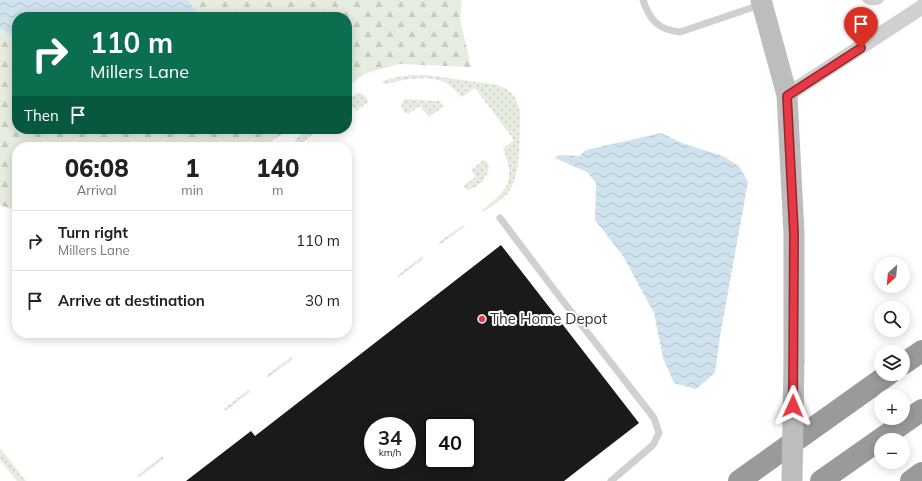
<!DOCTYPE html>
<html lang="en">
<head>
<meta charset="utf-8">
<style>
  body { margin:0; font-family:Mulish,sans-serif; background:#f6f6f6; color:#202124; height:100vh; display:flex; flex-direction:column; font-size:15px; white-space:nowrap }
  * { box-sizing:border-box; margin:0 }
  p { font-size:13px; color:#757577 }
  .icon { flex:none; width:22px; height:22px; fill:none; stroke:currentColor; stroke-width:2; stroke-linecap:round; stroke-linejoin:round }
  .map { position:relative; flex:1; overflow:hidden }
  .panel { position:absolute; left:12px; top:142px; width:340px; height:196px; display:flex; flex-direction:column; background:#fff; border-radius:16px; box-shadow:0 2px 10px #0003 }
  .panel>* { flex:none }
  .guide { position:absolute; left:12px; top:12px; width:340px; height:122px; border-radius:16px; box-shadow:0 2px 10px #0003; background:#0b6e4f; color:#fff; overflow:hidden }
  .needle { width:26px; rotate:206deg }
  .buttons { position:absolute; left:874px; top:257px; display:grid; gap:8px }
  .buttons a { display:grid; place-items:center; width:36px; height:36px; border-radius:50%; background:#fff; box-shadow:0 2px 10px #0003; font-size:20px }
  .speed { position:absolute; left:364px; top:417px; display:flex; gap:8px; font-size:20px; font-weight:700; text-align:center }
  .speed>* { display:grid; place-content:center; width:52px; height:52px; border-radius:50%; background:#fff; box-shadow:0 2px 10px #0003; line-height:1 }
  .speed small { font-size:10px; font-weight:400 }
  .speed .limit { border:2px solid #111; border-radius:6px; background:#fff; color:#111 }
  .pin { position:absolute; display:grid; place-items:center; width:34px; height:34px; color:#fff; margin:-41px -17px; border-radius:50% 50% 50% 0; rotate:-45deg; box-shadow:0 0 4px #0007 }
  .pin .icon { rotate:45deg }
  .me { position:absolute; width:44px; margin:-22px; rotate:1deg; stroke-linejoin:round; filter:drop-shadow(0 0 3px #0008) }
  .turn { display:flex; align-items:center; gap:14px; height:84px; padding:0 12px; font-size:18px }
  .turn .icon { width:52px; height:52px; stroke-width:2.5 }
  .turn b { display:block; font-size:28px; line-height:34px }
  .then { display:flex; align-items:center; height:38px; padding:0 12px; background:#0003; gap:8px; font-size:15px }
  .eta { display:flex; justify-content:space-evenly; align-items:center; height:68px; text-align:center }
  .eta b { font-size:24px; font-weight:800; line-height:28px }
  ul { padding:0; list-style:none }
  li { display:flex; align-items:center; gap:12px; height:60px; padding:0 12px; border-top:1px solid #e0e0e0 }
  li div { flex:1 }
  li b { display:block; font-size:15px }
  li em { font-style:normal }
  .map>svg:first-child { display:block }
  .green { fill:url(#green-dots) }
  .forest { fill:url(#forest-firs) }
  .water { fill:url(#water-waves) }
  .building { fill:#1a1a1a; fill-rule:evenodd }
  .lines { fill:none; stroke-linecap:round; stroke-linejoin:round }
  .lane { stroke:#d0d0d0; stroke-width:7 }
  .street { stroke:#d0d0d0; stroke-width:15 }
  .secondary { stroke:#bdbdbd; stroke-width:21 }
  .highway { stroke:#9a9a9a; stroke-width:22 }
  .secondary-bridge { stroke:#bdbdbd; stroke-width:21 }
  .route-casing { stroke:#96252e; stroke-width:10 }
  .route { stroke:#e63946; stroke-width:7 }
  .poi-dot { fill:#e63946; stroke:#fff; stroke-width:1.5 }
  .labels { text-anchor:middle; stroke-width:4; stroke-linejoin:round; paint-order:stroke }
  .poi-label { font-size:15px; fill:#333; stroke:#fff; text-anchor:start }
</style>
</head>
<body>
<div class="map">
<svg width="922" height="481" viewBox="0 0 922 481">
  <defs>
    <pattern id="green-dots" width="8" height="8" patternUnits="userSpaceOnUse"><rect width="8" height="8" fill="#e6ecdf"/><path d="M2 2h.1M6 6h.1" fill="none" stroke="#c6cbc0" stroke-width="1.8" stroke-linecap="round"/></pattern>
    <pattern id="forest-firs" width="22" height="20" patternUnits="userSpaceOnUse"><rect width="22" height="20" fill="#e6ecdf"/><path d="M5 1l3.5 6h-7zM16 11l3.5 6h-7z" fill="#c6cbc0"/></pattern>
    <pattern id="water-waves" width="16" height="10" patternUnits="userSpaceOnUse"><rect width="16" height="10" fill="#cfe2ee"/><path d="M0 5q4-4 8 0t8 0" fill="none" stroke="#b2c2cd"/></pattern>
  </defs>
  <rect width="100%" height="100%" fill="#fff"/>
  <path class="green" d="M427 75 498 85C511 90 519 99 520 114 519 136 522 176 508 193 501 200 491 207 483 212L482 211C506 190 517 183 503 149L514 140 475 88 462 97C457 93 454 88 448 84 430 74 405 79 386 84H384L382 82C395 75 412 75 427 75Z
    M360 93 366 96 368 101 367 103 356 111 352 106 347 109V101L355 95Z
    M406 99 439 101 443 105 442 108 429 117 420 106 408 114 404 112 401 105 404 100Z
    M309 129H320L300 144H297L295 142 296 139Z
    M484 160 486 161 489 165C488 178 480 187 467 190L464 187V185L476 177 471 170Z
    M463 225H465L464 227 441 244 439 245V242Z
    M421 257H423V259L399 277H397L398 275Z
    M291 357H293L292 360 269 377H267V375Z
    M248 390H250V392L227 410H224L225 408Z
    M0 448 26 481H17L0 460Z
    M161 457H163V459L140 477H137L138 475Z"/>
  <path class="forest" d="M187 0H462L460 19 471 67 400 64 366 73 347 87V17H203Z
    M0 29 17 39V129H289L263 147H17V211L0 205Z"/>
  <path class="water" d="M0 0H187L203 17H17V39L0 29Z
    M661 133 682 143 723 156 739 166 748 182 720 336 715 373 696 389 674 383 663 358 654 313 623 256 595 220 596 183 587 172 555 158 560 155 579 156 586 150Z"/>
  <path class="building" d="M501 245 639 423 564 481H186L251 431 255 436ZM373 426H407V460H373ZM433 426H467V460H433Z"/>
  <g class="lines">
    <path class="lane" d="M643 0C650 20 658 30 680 32L760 5
      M866 0C870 3 877 2 880 0
      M500 218 559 296 654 418 659 433 653 445 611 481"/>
    <path class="street" d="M787 95 922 7"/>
    <path class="secondary" d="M761 0 787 95 794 234V361"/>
    <path class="highway" d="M903 364 922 351
      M739 481 889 374
      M821 481 922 410
      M911 481 922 473"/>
    <path class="secondary-bridge" d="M792 481 794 361"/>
  </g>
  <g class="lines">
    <g class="route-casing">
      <path id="route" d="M793 406 794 234 787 96 861 48"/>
    </g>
    <use href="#route" class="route"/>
  </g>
  <circle class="poi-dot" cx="482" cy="319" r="4"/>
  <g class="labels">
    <g class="poi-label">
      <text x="490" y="324">The Home Depot</text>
    </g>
  </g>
</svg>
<div class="buttons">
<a><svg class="needle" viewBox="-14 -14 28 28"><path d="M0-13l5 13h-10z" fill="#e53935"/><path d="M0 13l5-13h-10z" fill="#757577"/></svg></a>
<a><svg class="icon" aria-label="search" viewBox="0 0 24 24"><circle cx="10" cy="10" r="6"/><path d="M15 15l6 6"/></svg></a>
<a><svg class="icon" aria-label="layers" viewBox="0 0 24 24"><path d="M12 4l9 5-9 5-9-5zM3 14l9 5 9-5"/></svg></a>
<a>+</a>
<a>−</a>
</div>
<div class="speed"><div>34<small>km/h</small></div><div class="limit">40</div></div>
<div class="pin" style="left:861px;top:48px;background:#d93025"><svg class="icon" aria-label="arrive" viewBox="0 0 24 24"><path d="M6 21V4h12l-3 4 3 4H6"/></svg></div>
<svg class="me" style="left:793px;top:406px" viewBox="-20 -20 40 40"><path d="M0-17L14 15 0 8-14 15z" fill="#e63946" stroke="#fff" stroke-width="4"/></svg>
<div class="guide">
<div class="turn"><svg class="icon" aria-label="right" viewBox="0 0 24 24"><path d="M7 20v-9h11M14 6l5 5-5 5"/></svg><div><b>110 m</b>Millers Lane</div></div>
<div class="then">Then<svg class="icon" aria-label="arrive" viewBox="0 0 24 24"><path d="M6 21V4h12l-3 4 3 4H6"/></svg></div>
</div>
<section class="panel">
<div class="eta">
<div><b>06:08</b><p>Arrival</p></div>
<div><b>1</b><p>min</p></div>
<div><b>140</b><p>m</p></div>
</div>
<ul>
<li><svg class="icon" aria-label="right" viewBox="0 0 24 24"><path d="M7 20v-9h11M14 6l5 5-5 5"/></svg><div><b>Turn right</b><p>Millers Lane</p></div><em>110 m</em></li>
<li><svg class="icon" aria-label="arrive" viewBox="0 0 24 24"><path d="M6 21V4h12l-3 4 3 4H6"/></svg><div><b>Arrive at destination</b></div><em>30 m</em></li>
</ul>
</section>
</div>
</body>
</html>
